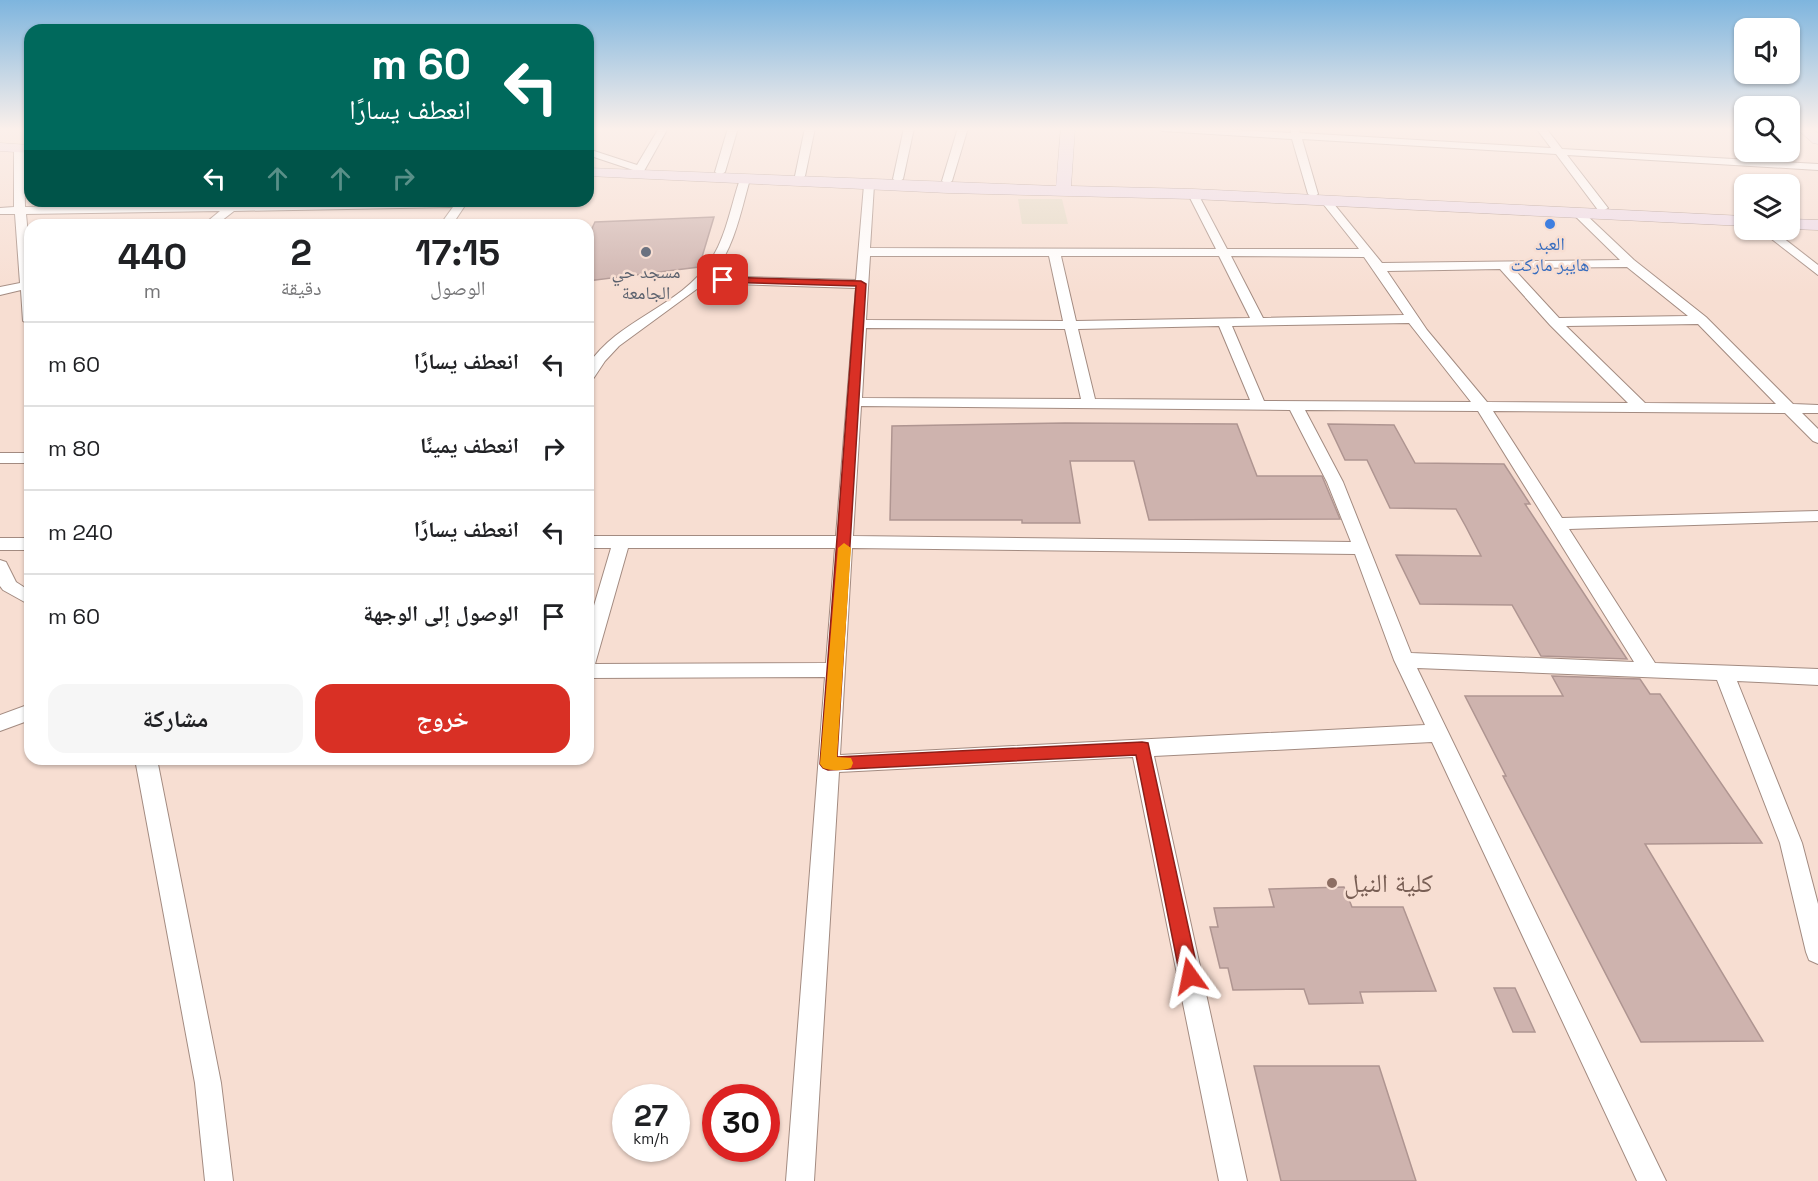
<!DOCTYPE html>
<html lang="ar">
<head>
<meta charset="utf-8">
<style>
  body { margin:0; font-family:"Space Grotesk","Noto Naskh Arabic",sans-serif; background:#f6f6f6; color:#202124; direction:rtl; height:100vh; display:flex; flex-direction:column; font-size:22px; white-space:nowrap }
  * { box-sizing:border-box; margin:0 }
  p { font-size:20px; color:#757577 }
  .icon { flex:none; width:33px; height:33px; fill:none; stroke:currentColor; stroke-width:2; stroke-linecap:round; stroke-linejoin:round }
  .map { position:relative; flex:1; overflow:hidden; direction:ltr }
  .side { position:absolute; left:24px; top:219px; width:570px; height:546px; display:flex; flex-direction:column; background:#fff; border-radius:18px; box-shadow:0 2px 4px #0004; direction:rtl }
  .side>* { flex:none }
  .top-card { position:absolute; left:24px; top:24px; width:570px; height:183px; border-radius:18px; box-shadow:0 2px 4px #0004; direction:rtl; background:#00695c; color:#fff; overflow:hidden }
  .buttons { position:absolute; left:1734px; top:18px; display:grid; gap:12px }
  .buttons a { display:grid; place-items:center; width:66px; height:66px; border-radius:12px; background:#fff; box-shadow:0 2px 4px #0004; font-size:30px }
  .speed { position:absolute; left:612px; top:1084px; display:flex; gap:12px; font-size:30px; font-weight:700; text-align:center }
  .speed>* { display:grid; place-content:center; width:78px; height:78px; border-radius:50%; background:#fff; box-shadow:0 2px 4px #0004; line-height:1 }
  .speed small { font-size:15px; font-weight:400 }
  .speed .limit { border:9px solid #d22; background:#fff; color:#111 }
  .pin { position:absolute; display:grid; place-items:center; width:51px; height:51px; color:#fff; margin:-26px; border-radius:12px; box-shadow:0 3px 9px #0006 }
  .me { position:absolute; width:66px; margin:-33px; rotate:348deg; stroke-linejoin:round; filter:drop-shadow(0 0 4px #0008) }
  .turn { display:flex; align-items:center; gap:21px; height:126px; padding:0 24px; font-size:27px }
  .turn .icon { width:78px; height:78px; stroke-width:2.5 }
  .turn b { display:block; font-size:42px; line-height:51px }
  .lanes { display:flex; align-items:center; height:57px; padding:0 24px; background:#0003; justify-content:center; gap:30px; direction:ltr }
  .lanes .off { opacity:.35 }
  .eta { display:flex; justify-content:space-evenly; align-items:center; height:102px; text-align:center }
  .eta b { font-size:36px; font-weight:700; line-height:42px }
  .cta { display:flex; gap:12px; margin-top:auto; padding:12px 24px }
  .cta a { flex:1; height:69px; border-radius:18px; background:#d93025; color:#fff; font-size:24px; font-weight:700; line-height:69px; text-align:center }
  .cta a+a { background:#f6f6f6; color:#202124 }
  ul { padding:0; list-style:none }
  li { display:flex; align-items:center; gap:18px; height:84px; padding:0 24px; border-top:2px solid #e0e0e0 }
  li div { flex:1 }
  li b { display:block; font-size:22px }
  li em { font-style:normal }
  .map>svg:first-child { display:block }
  .medical { fill:#e4d9c4 }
  .building { fill:#ceb3ae; stroke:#af9591; stroke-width:1.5 }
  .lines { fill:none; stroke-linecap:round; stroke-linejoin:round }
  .street-casing { stroke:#a38b81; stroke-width:2 }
  .secondary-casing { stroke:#a38b81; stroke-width:1 }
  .street { fill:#fff; fill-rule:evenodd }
  .secondary { fill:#eddae8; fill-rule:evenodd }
  .route { fill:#d93025; stroke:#8d1f18; stroke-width:1.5 }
  .slow { fill:#f59e0b }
  .shop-dot { fill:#3f7fe0; stroke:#f7ded2; stroke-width:2 }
  .worship-dot { fill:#6b7280; stroke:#f7ded2; stroke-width:2 }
  .education-dot { fill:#8d6e63; stroke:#f7ded2; stroke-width:2 }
  .labels { text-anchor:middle; stroke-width:5; stroke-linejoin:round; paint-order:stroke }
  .far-shop-label { font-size:18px; fill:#366cbe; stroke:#f7ded2 }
  .far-worship-label { font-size:18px; fill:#5b616d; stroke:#f7ded2 }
  .near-education-label { font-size:26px; fill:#785e54; stroke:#f7ded2; text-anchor:start }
</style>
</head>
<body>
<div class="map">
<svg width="1818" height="1181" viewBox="0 0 1818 1181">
  <rect width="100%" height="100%" fill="#f7ded2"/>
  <path class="medical" d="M1018 199H1062L1068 224H1022Z"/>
  <path class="building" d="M714 217 699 267 588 281V237L595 222Z
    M1065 423 1237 424 1257 476H1322L1340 519 1149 520 1134 461H1070L1080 523H1022V520H890L892 426Z
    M1328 424 1394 425 1415 463 1504 464 1530 504H1525L1627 659 1541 656 1512 605 1420 604 1396 555 1481 556 1466 527 1456 509 1390 508 1367 460H1345Z
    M1552 676 1640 679 1650 694H1660L1762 843 1645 844 1763 1041 1641 1042 1503 776H1506L1465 696H1563Z
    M1344 887 1352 907H1403L1436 991 1360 992 1363 1003 1309 1004 1304 989 1233 990 1228 968H1220L1210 927H1218L1214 908 1274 907 1269 889Z
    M1494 988H1515L1535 1032H1513Z
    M1254 1066H1379L1416 1181H1281Z"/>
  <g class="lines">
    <g class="street-casing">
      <path id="street" d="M659 128H668L644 171H636L588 155V149L637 165Z
        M728 128H738L725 172 720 175 715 172Z
        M805 128H815L805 176 800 179 795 176Z
        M904 128H914L903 179 898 182 893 179Z
        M958 128H968L952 181 947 184 942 181Z
        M1157 128H1203L1291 133 1290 128H1298L1300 133 1551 148 1536 128H1546L1562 149 1818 164V170L1567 155 1608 208 1602 211 1598 210 1556 154 1302 139 1318 194 1313 197 1308 194 1292 139 1162 131Z
        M19 145 24 148 25 207 468 201 452 225H440L453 207 234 211 216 225H203L220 211 26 214 30 256V325L23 321 21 290 0 295V287L20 283 15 214H0V208L14 207V148Z
        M745 176 750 179C741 211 734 250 711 276L856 280 864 185 869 182 874 185 870 248 1216 249 1188 194 1193 191 1198 194 1227 249H1359L1320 200 1325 197 1329 198 1382 263 1620 260 1573 214 1571 212 1577 209 1581 210 1634 260 1706 317 1793 404 1818 405V413H1802L1818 429V443L1813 441 1785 413 1493 411 1562 518 1818 511V521L1569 529 1655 663 1818 669V685L1737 681 1802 843 1818 904V964L1809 960 1806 952 1780 843 1717 680 1417 668 1666 1181H1637L1432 742 1154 756 1247 1181H1219L1133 757 839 772 814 1181H786L825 677 588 678V626L611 548H588V536H836L856 288 705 283 619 346 605 361 593 379 588 380V365C618 319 680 307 710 261 726 238 731 205 740 179ZM870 256H1049L1063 321 866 320ZM1061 256H1219L1250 318 1076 321ZM1231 256 1364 257 1404 315 1263 318ZM1627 267 1688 316 1559 318 1513 268ZM1500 269 1550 325 1628 403 1487 402 1427 330 1387 271ZM1409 323 1471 402 1264 401 1232 326ZM1698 324 1776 404 1645 403 1566 326ZM1219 326 1250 400 1095 399 1078 329ZM866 328 1065 329 1081 399 862 398ZM861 406 1290 410 1327 482 1351 542 853 536ZM1305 410 1478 411 1634 662 1411 653 1343 482ZM628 548H835L826 663 595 664ZM852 548 1355 554 1394 660 1425 725 840 755Z
        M1760 230H1773L1818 265V275Z
        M0 453H30V463H0Z
        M0 538H30V550H0Z
        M0 560 6 562 16 582 30 591V605L3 590 0 586Z
        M30 704V720L0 731V715Z
        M135 759H157L221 1083 233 1181H205L195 1083Z"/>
    </g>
    <g class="secondary-casing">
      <path id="secondary" d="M1061 128H1075L1071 186 1193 189 1744 216V226L1193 199 948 193 588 176V168L1056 186Z
        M1796 128H1810L1818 133V144L1813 143Z
        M0 143 30 145V153L0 151Z
        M1790 219 1818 220V230L1790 229Z"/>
    </g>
    <use href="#street" class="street"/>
    <use href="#secondary" class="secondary"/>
  </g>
  <linearGradient id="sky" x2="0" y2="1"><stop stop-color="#7eb5de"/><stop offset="0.44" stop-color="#fbf0eb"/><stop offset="1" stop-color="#fbf0eb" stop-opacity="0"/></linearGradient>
  <rect width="1818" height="293" fill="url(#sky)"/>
  <path class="route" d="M723 277 861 281 866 284 837 757 1142 742 1148 743 1199 976 1197 982 1190 985 1183 982 1180 976 1136 755 828 770 823 768 820 764 856 286 720 282 719 280Z"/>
  <path class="slow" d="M844 543 851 548 837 757 851 758 853 763 851 768C842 771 832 771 823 768L820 764 838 548Z"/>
  <circle class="shop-dot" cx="1550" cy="224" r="6"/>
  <circle class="worship-dot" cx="646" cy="252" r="6"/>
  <circle class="education-dot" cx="1332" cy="883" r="6"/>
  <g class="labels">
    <g class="far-shop-label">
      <text x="1550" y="250">العبد<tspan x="1550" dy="21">هايبر ماركت</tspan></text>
    </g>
    <g class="far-worship-label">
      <text x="646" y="278">مسجد حي<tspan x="646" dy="21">الجامعة</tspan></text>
    </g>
    <g class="near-education-label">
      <text x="1344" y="892">كلية النيل</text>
    </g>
  </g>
</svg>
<div class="buttons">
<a><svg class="icon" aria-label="sound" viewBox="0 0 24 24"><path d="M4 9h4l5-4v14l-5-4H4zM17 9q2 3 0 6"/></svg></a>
<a><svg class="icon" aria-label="search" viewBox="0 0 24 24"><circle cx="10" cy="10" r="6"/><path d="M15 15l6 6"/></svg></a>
<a><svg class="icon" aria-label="layers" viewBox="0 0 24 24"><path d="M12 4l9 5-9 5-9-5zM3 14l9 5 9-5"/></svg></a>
</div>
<div class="speed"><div>27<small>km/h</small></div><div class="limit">30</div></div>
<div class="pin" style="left:723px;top:280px;background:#d93025"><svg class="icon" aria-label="arrive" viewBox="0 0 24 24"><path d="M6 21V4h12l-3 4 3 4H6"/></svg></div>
<svg class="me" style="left:1190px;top:976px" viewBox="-20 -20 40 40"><path d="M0-17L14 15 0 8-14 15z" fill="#d93025" stroke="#fff" stroke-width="4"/></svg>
<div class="top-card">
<div class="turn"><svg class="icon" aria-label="left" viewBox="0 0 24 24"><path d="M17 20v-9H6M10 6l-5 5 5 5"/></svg><div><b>60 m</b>انعطف يسارًا</div></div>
<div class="lanes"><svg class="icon" aria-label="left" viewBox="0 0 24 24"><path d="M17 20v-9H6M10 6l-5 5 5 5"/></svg><svg class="icon off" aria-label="ahead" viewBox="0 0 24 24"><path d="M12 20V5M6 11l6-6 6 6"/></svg><svg class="icon off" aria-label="ahead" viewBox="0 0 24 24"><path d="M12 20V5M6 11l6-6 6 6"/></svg><svg class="icon off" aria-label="right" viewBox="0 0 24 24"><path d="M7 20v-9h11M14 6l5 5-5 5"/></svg></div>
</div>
<section class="side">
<div class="eta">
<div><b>17:15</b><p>الوصول</p></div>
<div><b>2</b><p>دقيقة</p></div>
<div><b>440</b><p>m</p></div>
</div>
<ul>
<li><svg class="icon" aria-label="left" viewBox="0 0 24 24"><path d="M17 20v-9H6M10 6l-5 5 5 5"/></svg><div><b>انعطف يسارًا</b></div><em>60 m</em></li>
<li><svg class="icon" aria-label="right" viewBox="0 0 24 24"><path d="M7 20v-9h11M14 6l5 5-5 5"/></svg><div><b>انعطف يمينًا</b></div><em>80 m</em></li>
<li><svg class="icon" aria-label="left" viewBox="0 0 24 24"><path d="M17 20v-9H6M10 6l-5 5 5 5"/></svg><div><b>انعطف يسارًا</b></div><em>240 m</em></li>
<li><svg class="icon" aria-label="arrive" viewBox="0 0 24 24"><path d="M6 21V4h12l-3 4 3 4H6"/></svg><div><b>الوصول إلى الوجهة</b></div><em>60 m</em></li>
</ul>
<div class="cta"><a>خروج</a><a>مشاركة</a></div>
</section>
</div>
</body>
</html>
